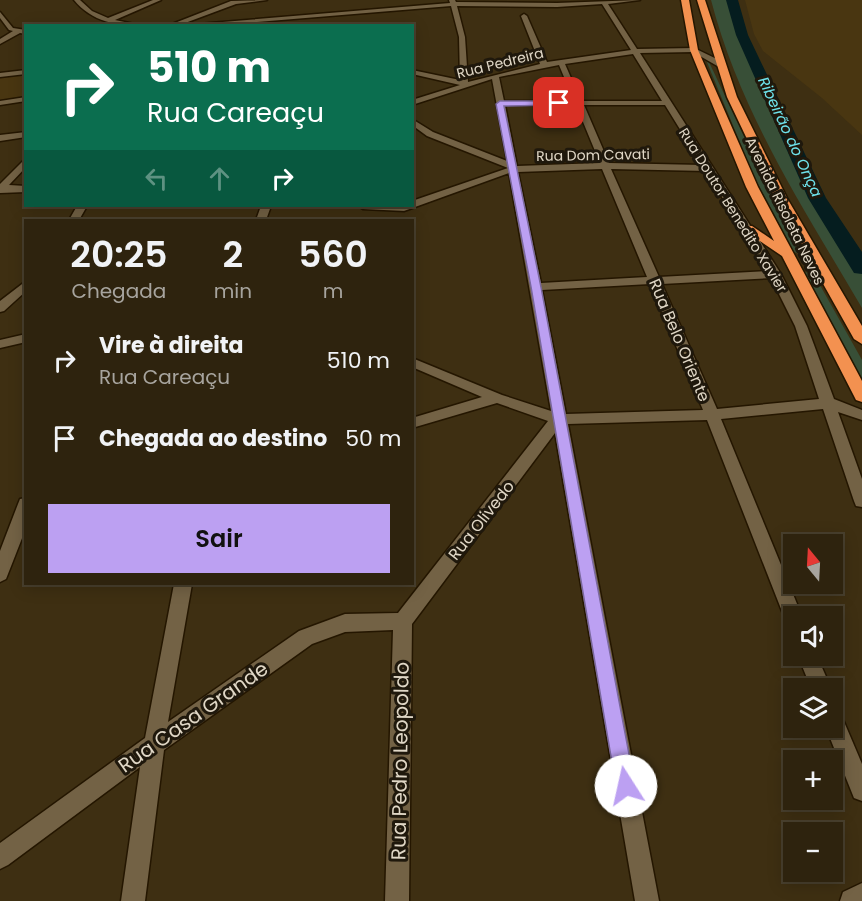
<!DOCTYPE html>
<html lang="pt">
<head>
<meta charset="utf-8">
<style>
  body { margin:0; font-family:Poppins,sans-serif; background:#3a2f1c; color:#f1f3f6; height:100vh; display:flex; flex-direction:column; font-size:22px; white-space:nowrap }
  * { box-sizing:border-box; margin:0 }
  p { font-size:20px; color:#a7a49e }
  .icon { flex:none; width:33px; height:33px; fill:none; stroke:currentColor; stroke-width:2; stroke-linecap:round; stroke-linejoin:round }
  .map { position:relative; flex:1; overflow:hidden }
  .sheet { position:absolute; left:24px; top:219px; width:390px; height:366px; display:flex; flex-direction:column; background:#2e230e; border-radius:0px; box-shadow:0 3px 15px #0003,0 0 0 2px #49402e }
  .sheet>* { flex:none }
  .top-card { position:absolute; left:24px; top:24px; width:390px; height:183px; border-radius:0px; box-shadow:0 3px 15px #0003,0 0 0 2px #49402e; background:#0b6e4f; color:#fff; overflow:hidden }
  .needle { width:39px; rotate:342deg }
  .buttons { position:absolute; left:783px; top:534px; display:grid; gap:12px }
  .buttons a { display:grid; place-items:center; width:60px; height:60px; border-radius:0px; background:#2e230e; box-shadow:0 3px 15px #0003,0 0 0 2px #49402e; font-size:30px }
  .pin { position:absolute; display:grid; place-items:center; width:51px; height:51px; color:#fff; margin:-26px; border-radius:12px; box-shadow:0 3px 9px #0006 }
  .me { position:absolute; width:66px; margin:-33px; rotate:350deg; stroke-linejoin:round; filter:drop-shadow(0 0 4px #0008) }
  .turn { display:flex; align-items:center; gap:21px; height:126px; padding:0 24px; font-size:27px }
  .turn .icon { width:78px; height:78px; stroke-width:2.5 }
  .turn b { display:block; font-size:42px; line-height:51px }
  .lanes { display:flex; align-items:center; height:57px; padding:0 24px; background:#0003; justify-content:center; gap:30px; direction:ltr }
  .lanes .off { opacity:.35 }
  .eta { display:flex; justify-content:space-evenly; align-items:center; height:102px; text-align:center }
  .eta b { font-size:36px; font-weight:600; line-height:42px }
  .button { display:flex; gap:12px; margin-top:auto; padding:12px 24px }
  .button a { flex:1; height:69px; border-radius:0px; background:#bca0f2; color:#111; font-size:24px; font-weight:600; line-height:69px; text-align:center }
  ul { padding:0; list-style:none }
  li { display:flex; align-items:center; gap:18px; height:78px; padding:0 24px }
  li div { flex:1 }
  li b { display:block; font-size:22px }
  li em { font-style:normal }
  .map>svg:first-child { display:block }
  .built { fill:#493611 }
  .green { fill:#384f37 }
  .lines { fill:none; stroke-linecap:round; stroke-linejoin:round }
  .river { fill:#051d1f; fill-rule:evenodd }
  .minor-casing { stroke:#241600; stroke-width:3 }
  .highway-casing { stroke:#241600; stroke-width:3 }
  .minor { fill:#736245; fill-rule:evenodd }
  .highway { fill:#f39150; fill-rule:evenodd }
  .route { fill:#bca0f2; stroke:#7a689d; stroke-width:1.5 }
  .labels { text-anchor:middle; stroke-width:6; stroke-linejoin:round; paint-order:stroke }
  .far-street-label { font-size:14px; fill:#e0d7c6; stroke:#1f180c }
  .far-water-label { font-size:15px; font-style:italic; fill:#6ee2eb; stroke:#1f180c }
  .street-label { font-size:16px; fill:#e0d7c6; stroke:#1f180c }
  .near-street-label { font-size:20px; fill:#e0d7c6; stroke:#1f180c }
</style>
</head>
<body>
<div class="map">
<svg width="862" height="901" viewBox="0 0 862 901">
  <rect width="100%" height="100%" fill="#3e2f12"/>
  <path class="built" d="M745 0H862V135L822 98 763 51 754 34Z
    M12 74 25 76V97L0 100V75Z"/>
  <path class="green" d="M711 0H730L748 53 810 189 862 273V308C804 209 740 112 711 0Z
    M704 55 709 62 779 211 805 256 794 252 755 179Z
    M804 271 816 278 862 360V379Z"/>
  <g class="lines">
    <path class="river" d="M726 0H738L748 35 826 198 862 252V274L854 273 808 198 736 35Z"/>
    <g class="minor-casing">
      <path id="minor" d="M74 0H80L92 11 108 18 153 0H161L115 20 144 26C117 26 92 22 74 0Z
        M267 0 236 4 177 26H167L231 1Z
        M449 0H455L456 2 557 3 640 0 608 4 637 49 694 48 725 63V67H719L693 52 640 53 781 274 807 326 834 399 862 410V420L838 412 862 479V507L856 506 854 501 823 409 721 419 802 616H794V627L787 625 785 619 707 420 568 424 659 901H635L555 433 412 624 409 901H385L393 630 345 632 312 644 164 750 145 901H121L140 767 8 865 0 869V843L145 738 174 584H192L168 722 299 631 345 614 398 613 548 421 497 403 412 428V418L482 397 412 367V358L502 395 551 411 509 173 404 211 363 209 358 206H412V201L508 168 427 136 412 125V119L433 132 507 161 492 79 412 105V100L460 85 412 74V70L460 80 459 37 451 6 207 26 186 25 450 3ZM602 4 631 50 547 62 527 16 524 14 521 16 540 64 468 82 465 37 457 6 557 7ZM633 54 662 101H581L565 64ZM559 65 574 101H504L499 77ZM505 105H576L600 163 517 166ZM584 105H665L702 165 609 163ZM602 169 647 277 541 283 518 172ZM611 169 706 171 767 271 659 277ZM771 278 795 326 819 399 717 409 662 284ZM650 284 703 410 566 414 542 290Z
        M0 12 13 28 26 30V34L20 33 0 44V39L13 31 9 30 0 18Z
        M26 70V74L0 77V73Z
        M26 97V101L0 105V101Z
        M26 132V137L0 141V135Z
        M26 158V167L9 185 26 186V192L0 193V184Z
        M77 206H87L79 220H69Z
        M261 206H271L266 220H256Z
        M26 281V291L4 311 0 312V301Z
        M26 334V342L0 348V340Z
        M26 498V528L6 579 0 582V551L18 504 20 499Z
        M798 656H817L831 688H811Z
        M832 707 839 710 862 764V801L854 798 826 728H832Z
        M862 883V901H840L843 892Z"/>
    </g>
    <g class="highway-casing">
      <path id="highway" d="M681 0H689L698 50 758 187 862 381V402L856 400 854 396 782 256 742 229 744 226H752L774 241 746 187 690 50Z
        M697 0H705L737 97 787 198 862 326V344L854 339 775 198 727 97Z"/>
    </g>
    <use href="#minor" class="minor"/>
    <use href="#highway" class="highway"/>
  </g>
  <path class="route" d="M500 101H559L563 103 559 105 504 106 541 287 635 786 633 793 626 796 618 793 616 786 531 287 496 104Z"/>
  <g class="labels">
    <g class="far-street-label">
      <text transform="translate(500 63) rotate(-14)" y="5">Rua Pedreira</text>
      <text transform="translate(593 155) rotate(-1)" y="5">Rua Dom Cavati</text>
      <text transform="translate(733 210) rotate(58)" y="5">Rua Doutor Benedito Xavier</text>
      <text transform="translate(785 211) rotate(64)" y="5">Avenida Risoleta Neves</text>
    </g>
    <g class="far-water-label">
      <text transform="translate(790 137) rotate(65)" y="5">Ribeirão do Onça</text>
    </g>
    <g class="street-label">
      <text transform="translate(680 340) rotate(67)" y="6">Rua Belo Oriente</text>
      <text transform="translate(481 520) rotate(-52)" y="6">Rua Olivedo</text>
    </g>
    <g class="near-street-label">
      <text transform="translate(193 717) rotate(-35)" y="7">Rua Casa Grande</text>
      <text transform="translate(400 761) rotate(-89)" y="7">Rua Pedro Leopoldo</text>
    </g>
  </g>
</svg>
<div class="buttons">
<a><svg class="needle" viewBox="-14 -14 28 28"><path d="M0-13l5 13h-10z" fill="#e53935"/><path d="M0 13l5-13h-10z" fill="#a7a49e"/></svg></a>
<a><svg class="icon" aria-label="sound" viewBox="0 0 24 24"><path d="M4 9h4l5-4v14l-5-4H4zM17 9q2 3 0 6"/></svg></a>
<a><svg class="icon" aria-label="layers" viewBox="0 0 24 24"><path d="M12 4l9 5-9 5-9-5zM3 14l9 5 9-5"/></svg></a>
<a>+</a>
<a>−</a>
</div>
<div class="pin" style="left:559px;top:103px;background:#d93025"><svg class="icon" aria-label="arrive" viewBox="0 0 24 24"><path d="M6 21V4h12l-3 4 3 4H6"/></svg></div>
<svg class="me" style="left:626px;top:786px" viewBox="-20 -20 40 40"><circle r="19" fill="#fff"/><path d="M0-13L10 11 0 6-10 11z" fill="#bca0f2"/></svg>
<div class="top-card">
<div class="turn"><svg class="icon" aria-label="right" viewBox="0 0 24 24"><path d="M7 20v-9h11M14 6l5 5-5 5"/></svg><div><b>510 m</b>Rua Careaçu</div></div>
<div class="lanes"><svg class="icon off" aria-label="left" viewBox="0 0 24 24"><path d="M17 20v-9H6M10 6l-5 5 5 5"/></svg><svg class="icon off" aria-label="ahead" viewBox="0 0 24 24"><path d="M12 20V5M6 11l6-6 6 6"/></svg><svg class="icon" aria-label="right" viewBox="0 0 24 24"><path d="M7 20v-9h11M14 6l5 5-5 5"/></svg></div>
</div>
<section class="sheet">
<div class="eta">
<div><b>20:25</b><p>Chegada</p></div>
<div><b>2</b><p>min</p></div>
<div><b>560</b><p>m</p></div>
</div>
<ul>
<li><svg class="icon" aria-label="right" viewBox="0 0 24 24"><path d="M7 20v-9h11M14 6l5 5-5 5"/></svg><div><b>Vire à direita</b><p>Rua Careaçu</p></div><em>510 m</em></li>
<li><svg class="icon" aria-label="arrive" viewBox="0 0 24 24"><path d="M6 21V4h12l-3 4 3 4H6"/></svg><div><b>Chegada ao destino</b></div><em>50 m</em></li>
</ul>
<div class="button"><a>Sair</a></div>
</section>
</div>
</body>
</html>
